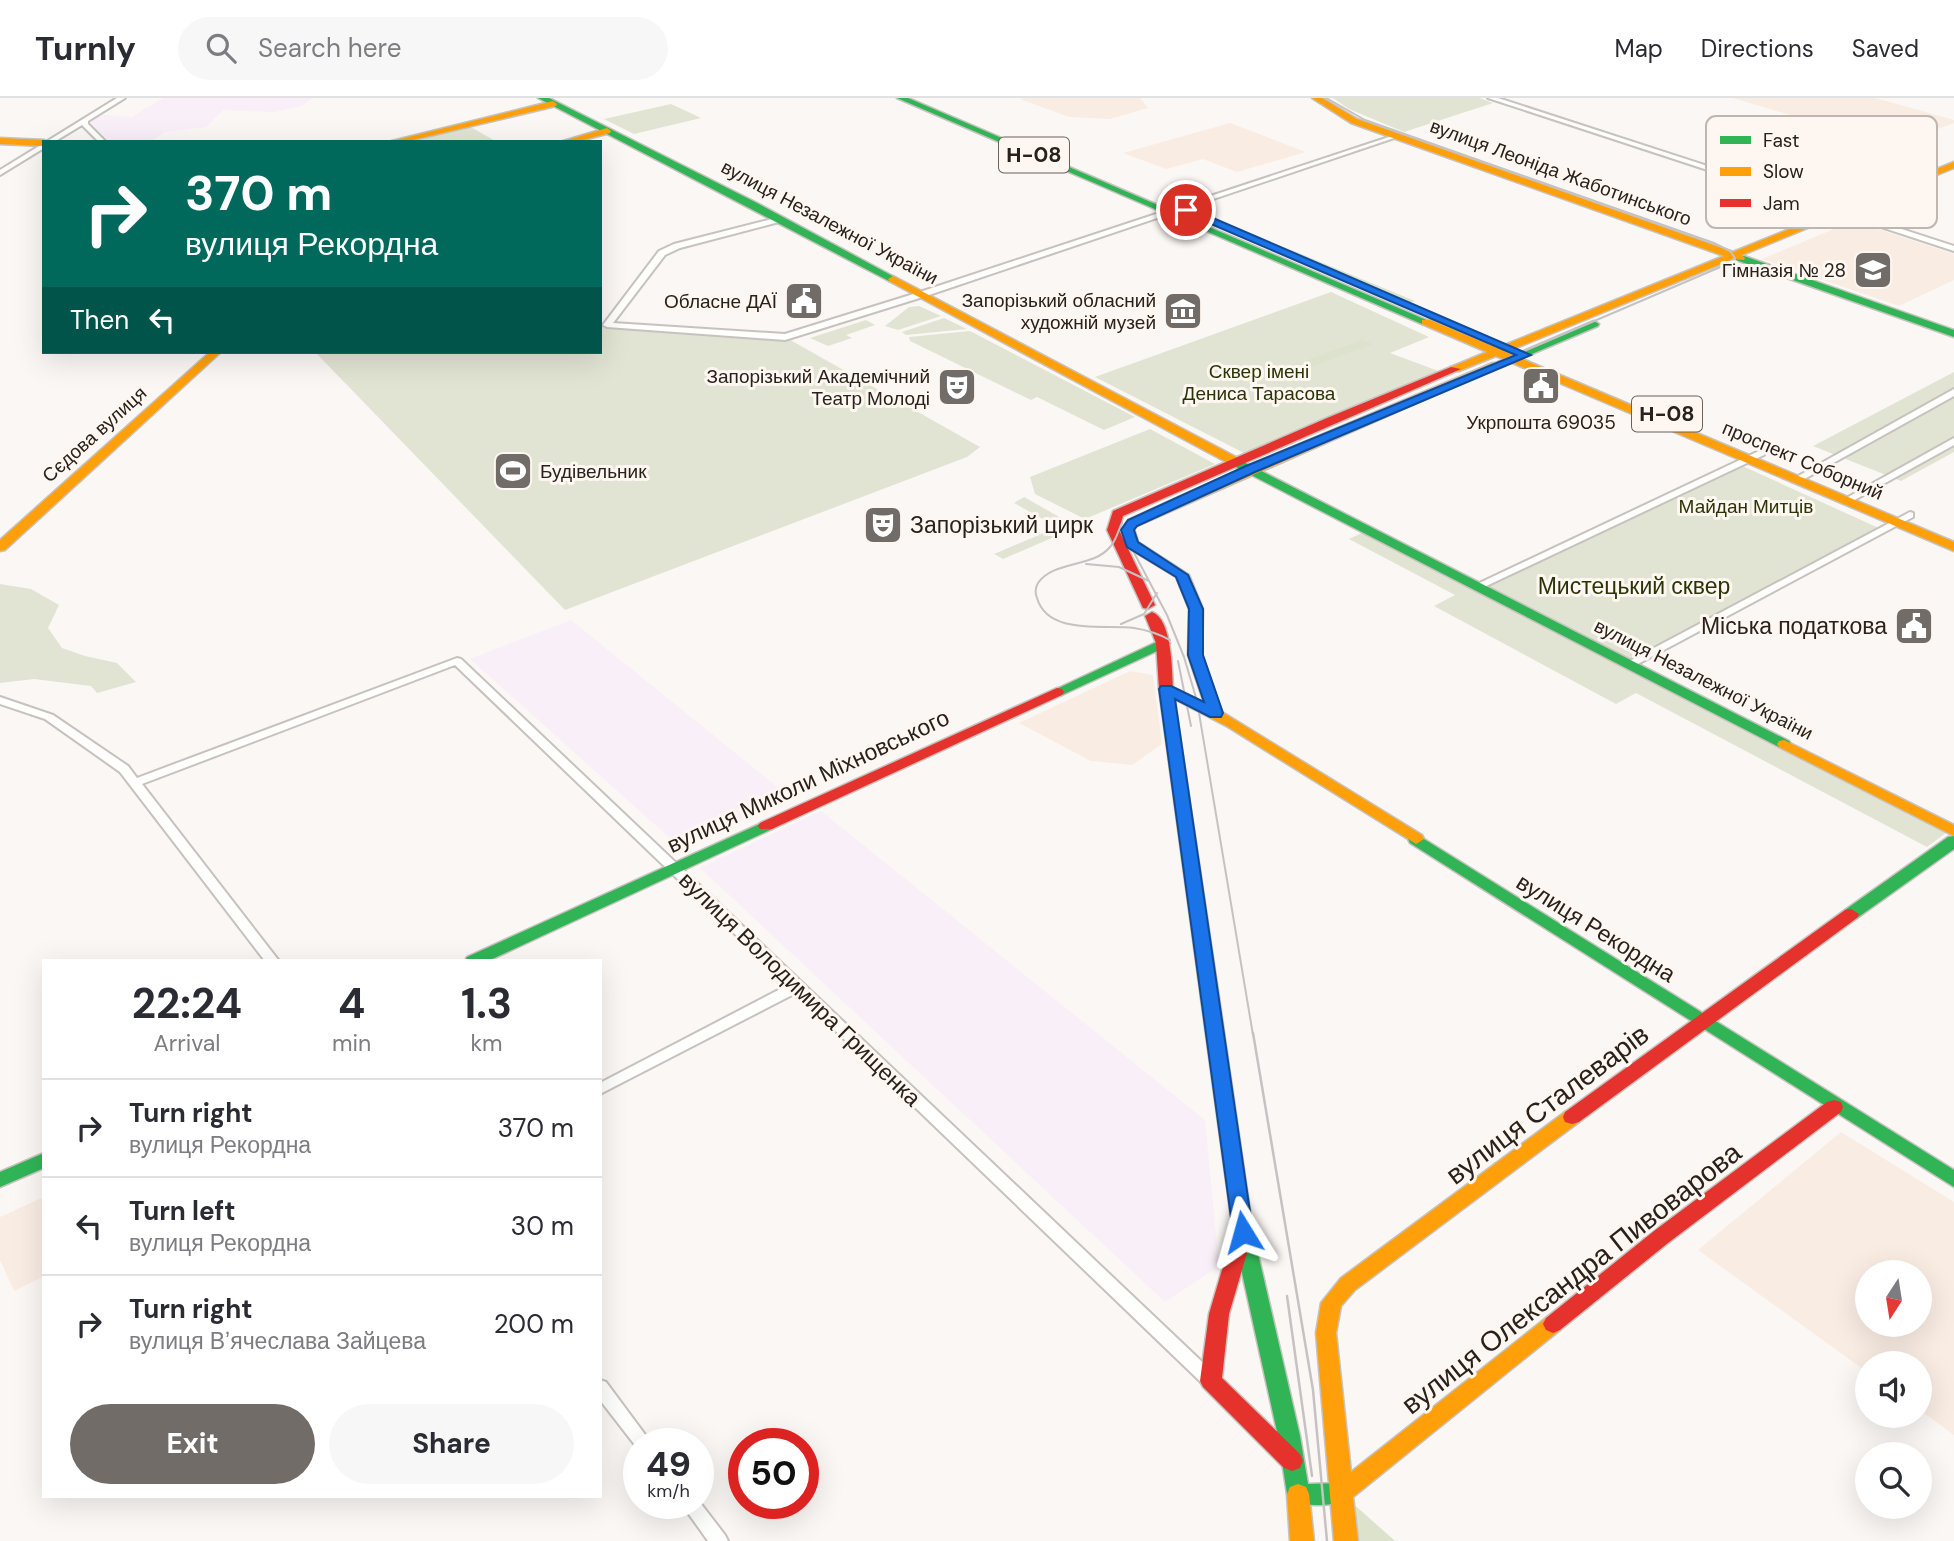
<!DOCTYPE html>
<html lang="en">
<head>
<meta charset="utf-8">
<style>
  body { margin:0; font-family:"DM Sans",sans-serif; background:#f7f7f7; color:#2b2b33; height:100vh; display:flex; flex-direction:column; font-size:26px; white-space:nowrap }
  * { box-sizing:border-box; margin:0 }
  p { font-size:23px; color:#7c7c81 }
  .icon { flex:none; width:38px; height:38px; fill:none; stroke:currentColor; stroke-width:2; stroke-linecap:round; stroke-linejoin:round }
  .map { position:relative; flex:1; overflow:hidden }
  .side { position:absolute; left:42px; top:861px; width:560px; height:539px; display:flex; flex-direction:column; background:#fff; border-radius:0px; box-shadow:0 7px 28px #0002 }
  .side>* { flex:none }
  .top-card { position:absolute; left:42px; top:42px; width:560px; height:214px; border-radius:0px; box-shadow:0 7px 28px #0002; background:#00695c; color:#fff; overflow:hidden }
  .needle { width:46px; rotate:192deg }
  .controls { position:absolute; left:1855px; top:1162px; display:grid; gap:14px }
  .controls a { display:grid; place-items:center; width:77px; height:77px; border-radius:50%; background:#fff; box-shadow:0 7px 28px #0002; font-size:35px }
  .speed { position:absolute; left:623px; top:1330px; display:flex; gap:14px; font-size:35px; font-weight:700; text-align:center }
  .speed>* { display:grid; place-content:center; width:91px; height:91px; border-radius:50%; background:#fff; box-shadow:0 7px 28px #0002; line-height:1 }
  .speed small { font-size:18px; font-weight:400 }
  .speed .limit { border:10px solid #d22; background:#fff; color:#111 }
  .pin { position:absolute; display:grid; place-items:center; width:60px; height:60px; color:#fff; margin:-30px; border:4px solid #fff; border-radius:50%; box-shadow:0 2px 7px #0007 }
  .me { position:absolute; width:77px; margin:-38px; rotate:352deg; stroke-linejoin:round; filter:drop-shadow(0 0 5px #0008) }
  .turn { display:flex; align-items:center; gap:24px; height:147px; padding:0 28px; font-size:32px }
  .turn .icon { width:91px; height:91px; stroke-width:2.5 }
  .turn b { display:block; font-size:49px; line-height:60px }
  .then { display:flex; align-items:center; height:66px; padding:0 28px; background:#0003; gap:14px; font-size:26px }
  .eta { display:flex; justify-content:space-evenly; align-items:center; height:119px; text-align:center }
  .eta b { font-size:42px; font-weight:700; line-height:49px }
  .action { display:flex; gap:14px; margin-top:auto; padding:14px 28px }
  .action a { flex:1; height:80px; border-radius:42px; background:#726c68; color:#fff; font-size:28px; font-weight:700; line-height:80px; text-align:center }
  .action a+a { background:#f7f7f7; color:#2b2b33 }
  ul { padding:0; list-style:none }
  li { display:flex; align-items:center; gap:21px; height:98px; padding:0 28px; border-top:2px solid #e1e1e2 }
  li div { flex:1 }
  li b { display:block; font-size:26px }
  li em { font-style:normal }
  header { display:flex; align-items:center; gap:42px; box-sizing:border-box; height:98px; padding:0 35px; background:#fff; border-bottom:2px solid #e1e1e2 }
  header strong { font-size:33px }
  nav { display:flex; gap:38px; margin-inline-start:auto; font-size:24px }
  .search { width:490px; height:63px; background:#f7f7f7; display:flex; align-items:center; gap:18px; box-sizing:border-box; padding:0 24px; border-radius:38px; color:#7c7c81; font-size:26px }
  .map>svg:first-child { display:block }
  .built { fill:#f9ece3; fill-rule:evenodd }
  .industrial { fill:#f9eff8 }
  .green { fill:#e1e4d2 }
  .forest { fill:#dce2cb }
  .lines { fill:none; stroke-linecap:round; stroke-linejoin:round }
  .street-casing { stroke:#c7c2be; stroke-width:4 }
  .fast-casing { stroke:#c7c2be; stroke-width:3 }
  .slow-casing { stroke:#c7c2be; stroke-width:3 }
  .jam-casing { stroke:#c7c2be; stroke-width:3 }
  .street { fill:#fefefd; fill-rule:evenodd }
  .fast { fill:#30b455; fill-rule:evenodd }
  .slow { fill:#ff9f0a; fill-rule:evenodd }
  .jam { fill:#e5322d; fill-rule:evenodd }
  .tram-far1 { stroke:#c4c2c2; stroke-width:2 }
  .tram { stroke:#c4c2c2; stroke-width:2.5 }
  .route { fill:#1a73e8; stroke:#114b97; stroke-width:2 }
  .labels { text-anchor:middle; stroke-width:6; stroke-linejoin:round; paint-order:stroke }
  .far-street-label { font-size:19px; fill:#28211c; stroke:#fef6f1 }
  .far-poi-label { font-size:19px; fill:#28211c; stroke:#fef6f1; text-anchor:end }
  .far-park-label { font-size:19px; fill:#2a3506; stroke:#fef6f1 }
  .shield { fill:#fef6f1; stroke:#68615c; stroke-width:2 }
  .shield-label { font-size:21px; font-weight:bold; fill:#28211c }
  .poi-label { font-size:23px; fill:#28211c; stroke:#fef6f1; text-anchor:start }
  .park-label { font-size:23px; fill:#2a3506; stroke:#fef6f1 }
  .street-label { font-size:23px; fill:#28211c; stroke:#fef6f1 }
  .near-street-label { font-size:28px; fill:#28211c; stroke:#fef6f1 }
  .key { fill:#fef6f1; stroke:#beb6b1; stroke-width:2 }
  .key-label { font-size:19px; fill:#28211c }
</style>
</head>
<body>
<header>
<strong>Turnly</strong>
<div class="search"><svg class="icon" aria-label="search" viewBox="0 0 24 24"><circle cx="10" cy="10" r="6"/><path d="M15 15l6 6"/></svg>Search here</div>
<nav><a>Map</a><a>Directions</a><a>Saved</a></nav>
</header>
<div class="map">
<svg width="1954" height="1443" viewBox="0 0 1954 1443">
  <rect width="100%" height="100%" fill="#fbf7f4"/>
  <path class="built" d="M1024 0H1140L1148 10 1110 21 1069 19 1020 1Z
    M1733 0H1875L1954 22V25L1893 48Z
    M1230 25 1306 54 1237 74 1203 61 1166 71 1123 55Z
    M1853 123 1954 156V182L1899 208 1762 161Z
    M1130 573 1153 577 1162 646 1132 667 1091 663 1019 625Z
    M1841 1034 1954 1104V1337L1920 1312V1265H1867V1274L1698 1152ZM1920 1174V1227H1867V1174Z
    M44 1099V1178L14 1193 0 1162V1119Z"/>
  <path class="industrial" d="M163 0H313L301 8 274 14 223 12 206 29 164 34 151 44H111L89 24 102 17 132 19Z
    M571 522 791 700 682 751 470 561Z
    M821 713 1205 1022 1219 1168 1165 1204 700 770Z"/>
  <path class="green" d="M1333 0H1479L1493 5 1404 34 1349 11Z
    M671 6 701 20 634 36 604 21Z
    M469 28 497 44H404Z
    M1331 194 1429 239 1390 255 1441 274 1244 355 1095 279Z
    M919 208 941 218 898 232 885 228 909 209Z
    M944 220 967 231 906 237 902 234Z
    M866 222 875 227 846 237 852 240 828 248 810 240Z
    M600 228 785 239 980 349 967 359 565 512 315 254H600Z
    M970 233 1135 319 1104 332 1037 299 1031 302 910 243 909 239Z
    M1954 274V354L1901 383 1813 348Z
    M1150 331 1215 366 1085 421 1035 396 1030 379Z
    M1738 366 1883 432 1630 566 1478 488Z
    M1024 399 1077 429 1066 434 1014 405Z
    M1366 433 1946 735 1927 749 1636 595 1616 606 1434 508 1455 497 1349 441Z
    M1046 434 1054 439 1003 461 994 456Z
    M0 486 31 491 59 507 48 530 62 550 85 558 117 565 136 584 97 595 91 588 34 581 0 585Z"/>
  <path class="forest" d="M1197 113 1415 203 1409 205 1194 114Z
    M1361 242 1373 246 1279 281 1267 277Z
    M1341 1395 1395 1443H1346Z"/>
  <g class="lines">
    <g class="street-casing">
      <path id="street" d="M117 0H125L88 23V26L106 44H99L82 27 54 44H46Z
        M1488 0H1498L1954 148V153Z
        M1395 37 1400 38 926 198 785 242 607 229 603 227 659 153 674 146 780 119 784 121 783 123 680 150 665 157 613 225 785 236 920 194Z
        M44 45V50L0 77V72Z
        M1954 291V298L1799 384H1793L1791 382Z
        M1954 340V347L1849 405H1843L1841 403Z
        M1761 352 1764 353V357L1482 490H1474L1473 488Z
        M1910 414 1913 415V419L1634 568 1630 569 1624 566Z
        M457 560 461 561 1217 1278 1219 1283 1217 1288 1211 1290 1205 1288 796 895 600 996V985L788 887 455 567 142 686 279 863H265L120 674 45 621 0 606V599L53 617 128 668 137 680Z
        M600 1282 606 1284 652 1346H639L638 1351 600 1302Z
        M698 1402 725 1437 728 1443H708L681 1405H698Z"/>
    </g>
    <g class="fast-casing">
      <path id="fast" d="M538 0H549L757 105 898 181 889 183Z
        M897 0H908L1431 224 1422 226Z
        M1736 158H1744L1954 232V239L1736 162Z
        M1594 223 1599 226 1598 228 1501 269 1491 267Z
        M1232 358 1789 643 1791 646 1789 649H1779L1228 365 1226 362Z
        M1163 541 1170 545 1168 548 1062 597 1057 598 1050 594Z
        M766 723 772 725 774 728 772 731 488 863H465L467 859Z
        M1416 736 1954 1072V1089L1410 745 1408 741Z
        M1954 738V751L1857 820H1845L1843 816 1845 812 1948 739Z
        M1210 894 1216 896 1219 900 1253 1134 1300 1338 1308 1386 1341 1385 1349 1388 1352 1395 1349 1402C1333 1408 1306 1409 1290 1403L1287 1396 1278 1338 1233 1134 1201 900 1204 896Z
        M44 1055V1070L0 1089V1074Z"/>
    </g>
    <g class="slow-casing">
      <path id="slow" d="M1312 0H1322L1357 21 1733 154 1954 64V70L1742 157 1745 160 1744 162 1733 161 1506 254 1954 444V453L1496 258 1459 273H1451V269L1487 254 1422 226V222H1430L1497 250 1724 158 1351 25Z
        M553 3 557 6 556 8 404 44H388Z
        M607 30 611 33 610 35 575 44H560Z
        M0 40 44 42 48 44H44V48L0 46Z
        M893 178 1236 359 1238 362 1232 366 1228 365 889 183 888 181Z
        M210 254H221L5 452 0 453V442Z
        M1493 265 1503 267 1137 428 1134 431 1138 444 1189 477 1203 511 1202 557 1222 614 1422 737 1424 741 1416 746 1228 629 1161 594 1159 591 1161 588H1171L1204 605 1188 557 1189 511 1176 479 1127 449 1122 431 1128 422 1247 368Z
        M1784 642 1954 727V738L1779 649 1777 646 1779 643Z
        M1572 1012 1579 1014 1581 1019 1579 1024 1355 1192 1341 1208 1336 1235 1351 1374 1546 1220 1553 1217 1560 1220 1563 1226 1560 1232 1353 1399 1358 1443H1334L1316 1235 1321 1205 1341 1180 1565 1014Z
        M1298 1386 1306 1389 1309 1396 1314 1443H1290L1287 1396 1290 1389Z"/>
    </g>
    <g class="jam-casing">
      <path id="jam" d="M1451 269 1461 271 1123 418 1119 432 1155 507 1148 511 1143 510 1107 432 1113 413 1327 320Z
        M1152 514C1172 521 1172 572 1173 591L1219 900 1216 904H1204L1201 900 1159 591 1156 545 1145 518Z
        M1057 590 1062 591 1064 594 1062 597 772 731H760L758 728 760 725Z
        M1851 811 1859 816 1857 820 1579 1024 1572 1026 1565 1024 1563 1019 1565 1014 1845 812Z
        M1834 1002 1841 1004 1843 1009 1841 1014 1668 1145 1560 1232 1553 1235 1546 1232 1543 1226 1546 1220 1654 1133 1827 1004Z
        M1242 1130 1249 1132 1252 1138 1229 1216 1222 1280 1300 1356 1303 1363 1300 1370 1292 1373 1284 1370 1203 1289 1200 1283 1209 1216 1232 1138 1235 1132Z"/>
    </g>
    <use href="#street" class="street"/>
    <use href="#fast" class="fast"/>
    <use href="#slow" class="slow"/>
    <use href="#jam" class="jam"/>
    <path class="tram-far1" d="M1122 425C1118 433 1116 443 1110 449 1093 470 1054 462 1038 485 1035 490 1035 495 1037 500 1048 538 1105 526 1134 530 1147 532 1159 536 1170 542
      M1086 466 1119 469 1149 483
      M1121 526 1144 516 1157 495
      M1178 563 1191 628
      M1253 937 1197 603 1184 559 1167 517 1122 432 1127 423 1725 167 1735 160 1730 153 1714 145 1365 22 1326 0"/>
    <path class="tram" d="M1253 935 1313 1292 1327 1443
      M1287 1198 1312 1378"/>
  </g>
  <path class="route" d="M1183 110H1190L1531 257 1255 374 1137 428 1134 432 1138 444 1188 477 1203 511V557L1223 615 1221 619H1210L1175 601 1253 1134 1250 1140 1243 1142 1236 1140 1233 1134 1159 591 1161 588H1171L1204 604 1188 557 1189 511 1176 479 1127 449 1121 432 1128 422 1246 368 1516 257 1183 114Z"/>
  <defs>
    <g id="school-square" transform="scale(2.0125)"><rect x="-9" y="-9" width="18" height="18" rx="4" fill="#726c68" stroke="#fef6f1"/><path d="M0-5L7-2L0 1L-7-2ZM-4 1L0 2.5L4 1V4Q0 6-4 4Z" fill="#fff"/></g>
    <g id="civic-square" transform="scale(2.0125)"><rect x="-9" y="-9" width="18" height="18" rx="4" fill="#726c68" stroke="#fef6f1"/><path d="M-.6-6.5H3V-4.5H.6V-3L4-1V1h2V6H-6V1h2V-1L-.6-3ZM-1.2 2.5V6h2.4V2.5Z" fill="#fff"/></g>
    <g id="museum-square" transform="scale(2.0125)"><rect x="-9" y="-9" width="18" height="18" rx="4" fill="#726c68" stroke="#fef6f1"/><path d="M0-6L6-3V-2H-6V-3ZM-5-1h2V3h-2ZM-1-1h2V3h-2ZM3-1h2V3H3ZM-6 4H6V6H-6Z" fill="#fff"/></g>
    <g id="theatre-square" transform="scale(2.0125)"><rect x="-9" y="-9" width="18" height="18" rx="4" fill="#726c68" stroke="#fef6f1"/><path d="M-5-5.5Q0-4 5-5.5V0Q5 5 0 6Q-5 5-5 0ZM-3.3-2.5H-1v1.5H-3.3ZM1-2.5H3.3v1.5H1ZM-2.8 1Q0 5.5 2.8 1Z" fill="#fff"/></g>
    <g id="stadium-square" transform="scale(2.0125)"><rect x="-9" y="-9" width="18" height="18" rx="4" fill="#726c68" stroke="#fef6f1"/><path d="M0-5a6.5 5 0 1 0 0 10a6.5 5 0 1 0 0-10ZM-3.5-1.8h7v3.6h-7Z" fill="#fff"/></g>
  </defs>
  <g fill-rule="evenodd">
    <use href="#school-square" x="1873" y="172"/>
    <use href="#civic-square" x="804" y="203"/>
    <use href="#museum-square" x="1183" y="213"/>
    <use href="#civic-square" x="1541" y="288"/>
    <use href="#theatre-square" x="957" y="289"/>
    <use href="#stadium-square" x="513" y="373"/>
    <use href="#theatre-square" x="883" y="427"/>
    <use href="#civic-square" x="1914" y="528"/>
  </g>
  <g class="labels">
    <g class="far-street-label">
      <text transform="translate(1561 74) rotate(20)" y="7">вулиця Леоніда Жаботинського</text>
      <text transform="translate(830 124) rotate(28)" y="7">вулиця Незалежної України</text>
      <text transform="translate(94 336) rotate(-42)" y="7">Сєдова вулиця</text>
      <text transform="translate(1803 362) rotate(23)" y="7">проспект Соборний</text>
      <text transform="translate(1704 581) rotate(27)" y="7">вулиця Незалежної України</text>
    </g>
    <g class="far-poi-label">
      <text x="1846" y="179">Гімназія № 28</text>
      <text x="1156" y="209">Запорізький обласний<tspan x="1156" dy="22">художній музей</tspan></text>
      <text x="777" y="210">Обласне ДАЇ</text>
      <text x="930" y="285">Запорізький Академічний<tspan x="930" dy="22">Театр Молоді</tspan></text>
      <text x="1541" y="331" text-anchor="middle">Укрпошта 69035</text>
      <text x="540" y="380" text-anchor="start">Будівельник</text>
    </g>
    <g class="far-park-label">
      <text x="1259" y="280">Сквер імені<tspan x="1259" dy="22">Дениса Тарасова</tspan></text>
      <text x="1746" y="415">Майдан Митців</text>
    </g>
    <g class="shield">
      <rect x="999" y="39.5" width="70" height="35" rx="5"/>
      <rect x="1632" y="298.5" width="70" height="35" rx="5"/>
    </g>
    <g class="shield-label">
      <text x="1034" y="64">Н-08</text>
      <text x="1667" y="323">Н-08</text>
    </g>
    <g class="poi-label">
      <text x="910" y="435">Запорізький цирк</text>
      <text x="1887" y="536" text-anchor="end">Міська податкова</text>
    </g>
    <g class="park-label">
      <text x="1634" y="496">Мистецький сквер</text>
    </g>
    <g class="street-label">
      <text transform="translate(808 683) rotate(-25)" y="8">вулиця Миколи Міхновського</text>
      <text transform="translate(1596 830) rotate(32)" y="8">вулиця Рекордна</text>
      <text transform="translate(800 891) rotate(44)" y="8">вулиця Володимира Грищенка</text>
    </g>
    <g class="near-street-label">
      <text transform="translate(1547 1006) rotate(-37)" y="10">вулиця Сталеварів</text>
      <text transform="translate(1571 1180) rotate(-38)" y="10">вулиця Олександра Пивоварова</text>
    </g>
  </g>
  <rect x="1706" y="18" width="231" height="112" rx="10" class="key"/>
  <rect x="1720" y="38" width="31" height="8" fill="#30b455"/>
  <rect x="1720" y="69" width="31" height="9" fill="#ff9f0a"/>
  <rect x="1720" y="101" width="31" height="8" fill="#e5322d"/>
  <g class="key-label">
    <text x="1763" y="49">Fast</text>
    <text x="1763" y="80">Slow</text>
    <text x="1763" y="112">Jam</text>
  </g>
</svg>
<div class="controls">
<a><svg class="needle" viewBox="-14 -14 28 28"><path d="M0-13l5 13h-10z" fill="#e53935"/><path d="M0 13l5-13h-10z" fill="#7c7c81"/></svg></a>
<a><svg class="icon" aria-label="sound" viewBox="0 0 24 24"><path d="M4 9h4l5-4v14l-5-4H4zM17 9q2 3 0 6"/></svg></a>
<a><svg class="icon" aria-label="search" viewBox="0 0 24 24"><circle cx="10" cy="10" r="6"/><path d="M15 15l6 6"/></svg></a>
</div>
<div class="speed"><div>49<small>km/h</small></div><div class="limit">50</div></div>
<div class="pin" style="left:1186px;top:112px;background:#d93025"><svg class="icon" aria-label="arrive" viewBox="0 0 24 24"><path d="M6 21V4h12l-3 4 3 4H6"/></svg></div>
<svg class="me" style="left:1243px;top:1134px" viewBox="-20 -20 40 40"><path d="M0-17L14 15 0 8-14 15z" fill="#1a73e8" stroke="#fff" stroke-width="4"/></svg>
<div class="top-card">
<div class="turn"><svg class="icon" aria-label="right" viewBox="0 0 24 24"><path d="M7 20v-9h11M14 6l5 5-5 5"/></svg><div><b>370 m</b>вулиця Рекордна</div></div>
<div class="then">Then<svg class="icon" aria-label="left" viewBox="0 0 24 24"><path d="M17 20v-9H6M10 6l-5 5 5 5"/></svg></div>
</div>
<section class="side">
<div class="eta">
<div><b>22:24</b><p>Arrival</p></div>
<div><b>4</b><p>min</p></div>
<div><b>1.3</b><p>km</p></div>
</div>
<ul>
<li><svg class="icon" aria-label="right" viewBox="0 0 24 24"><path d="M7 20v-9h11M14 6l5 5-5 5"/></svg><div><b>Turn right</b><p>вулиця Рекордна</p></div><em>370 m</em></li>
<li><svg class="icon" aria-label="left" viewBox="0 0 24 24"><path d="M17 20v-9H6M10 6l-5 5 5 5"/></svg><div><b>Turn left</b><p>вулиця Рекордна</p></div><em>30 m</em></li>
<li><svg class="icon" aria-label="right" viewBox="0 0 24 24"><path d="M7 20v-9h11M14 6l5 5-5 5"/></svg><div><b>Turn right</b><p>вулиця Вʼячеслава Зайцева</p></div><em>200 m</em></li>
</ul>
<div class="action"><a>Exit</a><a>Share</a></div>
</section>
</div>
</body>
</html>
